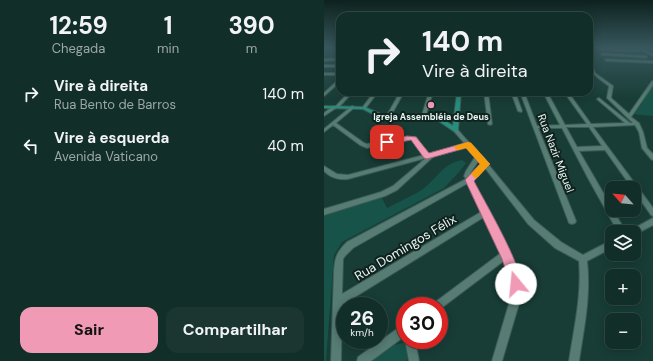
<!DOCTYPE html>
<html lang="pt">
<head>
<meta charset="utf-8">
<style>
  body { margin:0; font-family:"DM Sans",sans-serif; background:#1b3630; color:#f1f3f6; height:100vh; display:flex; flex-direction:column; font-size:15px; white-space:nowrap }
  * { box-sizing:border-box; margin:0 }
  p { font-size:13px; color:#9ca8a8 }
  .icon { flex:none; width:22px; height:22px; fill:none; stroke:currentColor; stroke-width:2; stroke-linecap:round; stroke-linejoin:round }
  .map { position:relative; flex:1; overflow:hidden }
  .panel { display:flex; flex-direction:column; background:#122e28; width:324px }
  .panel>* { flex:none }
  .hud { position:absolute; left:12px; top:12px; width:257px; height:84px; border-radius:12px; box-shadow:0 2px 10px #0003,0 0 0 1px #314a45; background:#122e28; color:#f1f3f6; overflow:hidden }
  .needle { width:26px; rotate:297deg }
  .controls { position:absolute; left:281px; top:181px; display:grid; gap:8px }
  .controls a { display:grid; place-items:center; width:36px; height:36px; border-radius:8px; background:#122e28; box-shadow:0 2px 10px #0003,0 0 0 1px #314a45; font-size:20px }
  .speed { position:absolute; left:12px; top:297px; display:flex; gap:8px; font-size:20px; font-weight:700; text-align:center }
  .speed>* { display:grid; place-content:center; width:52px; height:52px; border-radius:50%; background:#122e28; box-shadow:0 2px 10px #0003,0 0 0 1px #314a45; line-height:1 }
  .speed small { font-size:10px; font-weight:400 }
  .speed .limit { border:6px solid #d22; background:#fff; color:#111 }
  .pin { position:absolute; display:grid; place-items:center; width:34px; height:34px; color:#fff; margin:-17px; border-radius:8px; box-shadow:0 2px 6px #0006 }
  .me { position:absolute; width:44px; margin:-22px; rotate:343deg; stroke-linejoin:round; filter:drop-shadow(0 0 3px #0008) }
  .turn { display:flex; align-items:center; gap:14px; height:84px; padding:0 20px; font-size:18px }
  .turn .icon { width:52px; height:52px; stroke-width:2.5 }
  .turn b { display:block; font-size:28px; line-height:34px }
  .eta { display:flex; justify-content:space-evenly; align-items:center; height:68px; text-align:center }
  .eta b { font-size:24px; font-weight:700; line-height:28px }
  .primary-button { display:flex; gap:8px; margin-top:auto; padding:8px 20px }
  .primary-button a { flex:1; height:46px; border-radius:12px; background:#f09ab6; color:#111; font-size:16px; font-weight:700; line-height:46px; text-align:center }
  .primary-button a+a { background:#1b3630; color:#f1f3f6 }
  ul { padding:0; list-style:none }
  li { display:flex; align-items:center; gap:12px; height:52px; padding:0 20px }
  li div { flex:1 }
  li b { display:block; font-size:15px }
  li em { font-style:normal }
  main { display:flex; flex:1; min-height:0 }
  .map>svg:first-child { display:block }
  .green { fill:#175348 }
  .lines { fill:none; stroke-linecap:round; stroke-linejoin:round }
  .minor-casing { stroke:#3b5b55; stroke-width:2 }
  .major-casing { stroke:#3b5b55; stroke-width:2 }
  .minor { fill:#567c73; fill-rule:evenodd }
  .major { fill:#278e7e; fill-rule:evenodd }
  .route { fill:#f09ab6; stroke:#9c6476 }
  .slow { fill:#f59e0b }
  .poi-dot { fill:#f09ab6; stroke:#11211d; stroke-width:1.5 }
  .labels { text-anchor:middle; stroke-width:4; stroke-linejoin:round; paint-order:stroke }
  .far-poi-label { font-size:9px; font-weight:bold; fill:#e4f8f3; stroke:#11211d }
  .street-label { font-size:11px; fill:#e4f8f3; stroke:#11211d }
  .near-street-label { font-size:13px; fill:#e4f8f3; stroke:#11211d }
</style>
</head>
<body>
<main>
<section class="panel">
<div class="eta">
<div><b>12:59</b><p>Chegada</p></div>
<div><b>1</b><p>min</p></div>
<div><b>390</b><p>m</p></div>
</div>
<ul>
<li><svg class="icon" aria-label="right" viewBox="0 0 24 24"><path d="M7 20v-9h11M14 6l5 5-5 5"/></svg><div><b>Vire à direita</b><p>Rua Bento de Barros</p></div><em>140 m</em></li>
<li><svg class="icon" aria-label="left" viewBox="0 0 24 24"><path d="M17 20v-9H6M10 6l-5 5 5 5"/></svg><div><b>Vire à esquerda</b><p>Avenida Vaticano</p></div><em>40 m</em></li>
</ul>
<div class="primary-button"><a>Sair</a><a>Compartilhar</a></div>
</section>
<div class="map">
<svg width="329" height="361" viewBox="0 0 329 361">
  <rect width="100%" height="100%" fill="#183d36"/>
  <path class="green" d="M329 85V116L308 114 316 106Z
    M138 160 142 163 136 171 120 188 18 242 10 255 2 361H0V214L58 198 63 208C74 202 86 197 96 191 113 180 117 164 138 160Z
    M83 342 84 349 83 361H44L70 345Z"/>
  <g class="lines">
    <g class="minor-casing">
      <path id="minor" d="M0 48H3L0 50Z
        M273 48 315 50 316 51 315 52 274 50Z
        M313 48H317L329 54V56Z
        M325 48H328L329 51Z
        M15 51H16V54L15 53Z
        M278 53 322 56 323 57 322 58 277 55Z
        M265 57 266 58 271 73 289 86 287 98 305 114 328 81H329V85L307 117 315 123 319 132 323 148 329 154V160L327 159 318 148 315 132 311 125 269 127 329 208V216L327 215 310 191V188H308L281 150 255 151 288 208V210H289L302 232H294L264 178 238 128H214L252 221 251 223 248 224 245 223 196 92H200L213 126 236 125 219 92H223L241 125 263 124 240 92H244L267 124 301 123 274 100 273 99 275 98 306 123H309L283 98 285 86C273 77 265 74 265 57ZM242 127H265L278 146 253 147Z
        M16 58V60L0 61V59Z
        M281 59 329 61V63L282 61Z
        M0 65H16V67H0Z
        M0 73H16V75H0Z
        M15 79H16V82L0 96V93Z
        M265 81 269 84V86H267L265 84Z
        M25 92H29L14 108H12L0 116V113L9 106H12Z
        M50 92H54L41 109H39L38 108Z
        M76 92H80L65 119 61 120V119Z
        M105 92H109L102 115 100 116 98 115Z
        M160 92H164L168 124 166 125 164 124Z
        M187 92H191L198 111 197 112 194 111Z
        M28 106 31 107 12 123 40 143 43 144C58 141 77 135 92 137L104 154 141 144 129 130 131 129H133L163 163 210 220 237 242 259 255 288 240V248L263 261C267 295 260 328 255 361H245C250 328 258 295 255 261L231 248 204 224 161 168 148 180 185 251 194 272 196 284 197 297 178 361H168L187 297 188 284 186 272 181 260 116 309 115 310V306H108L110 303 177 253 160 217 18 305 17 361H7L10 271C11 257 13 252 23 242L142 179 140 176 142 171 151 157 143 147 110 156 73 190 61 196 0 215V209L57 192 69 186 102 158 24 179C14 180 7 178 0 171V166L13 174 24 175 100 155 89 139H83L43 148 36 145 9 125 0 132V129ZM155 160 158 164 146 175 147 172ZM144 183 157 212 18 294 19 259 21 256 29 248Z
        M329 218V225L310 235V232H306L307 230Z
        M81 325V336L47 361H33L34 357 77 326Z
        M81 340H91L95 361H85Z"/>
    </g>
    <g class="major-casing">
      <path id="major" d="M133 92H137L134 130 131 132 113 120 103 117 63 121 39 109 0 108V106L40 107 64 117 103 114 117 118 129 126Z"/>
    </g>
    <use href="#minor" class="minor"/>
    <use href="#major" class="major"/>
  </g>
  <linearGradient id="sky" x2="0" y2="1"><stop stop-color="#0d221e"/><stop offset="0.48" stop-color="#37575d"/><stop offset="1" stop-color="#37575d" stop-opacity="0"/></linearGradient>
  <rect width="329" height="99" fill="url(#sky)"/>
  <path class="route" d="M83 136 92 137 105 153 144 142 147 143 164 162 166 164 164 166 150 181C159 199 203 273 197 289L192 291 188 289 178 259 141 180 156 164 142 148 103 159 100 158 87 140 63 145 59 142 60 141Z"/>
  <path class="slow" d="M144 142 147 143 166 164 154 177 151 178 147 174 156 164 142 148 134 150 130 148 131 146Z"/>
  <circle class="poi-dot" cx="107" cy="105" r="4"/>
  <g class="labels">
    <g class="far-poi-label">
      <text x="107" y="120">Igreja Assembléia de Deus</text>
    </g>
    <g class="street-label">
      <text transform="translate(232 153) rotate(69)" y="4">Rua Nazir Miguel</text>
    </g>
    <g class="near-street-label">
      <text transform="translate(81 247) rotate(-31)" y="5">Rua Domingos Félix</text>
    </g>
  </g>
</svg>
<div class="controls">
<a><svg class="needle" viewBox="-14 -14 28 28"><path d="M0-13l5 13h-10z" fill="#e53935"/><path d="M0 13l5-13h-10z" fill="#9ca8a8"/></svg></a>
<a><svg class="icon" aria-label="layers" viewBox="0 0 24 24"><path d="M12 4l9 5-9 5-9-5zM3 14l9 5 9-5"/></svg></a>
<a>+</a>
<a>−</a>
</div>
<div class="speed"><div>26<small>km/h</small></div><div class="limit">30</div></div>
<div class="pin" style="left:63px;top:142px;background:#d93025"><svg class="icon" aria-label="arrive" viewBox="0 0 24 24"><path d="M6 21V4h12l-3 4 3 4H6"/></svg></div>
<svg class="me" style="left:192px;top:284px" viewBox="-20 -20 40 40"><circle r="19" fill="#fff"/><path d="M0-13L10 11 0 6-10 11z" fill="#f09ab6"/></svg>
<div class="hud">
<div class="turn"><svg class="icon" aria-label="right" viewBox="0 0 24 24"><path d="M7 20v-9h11M14 6l5 5-5 5"/></svg><div><b>140 m</b>Vire à direita</div></div>
</div>
</div>
</main>
</body>
</html>
